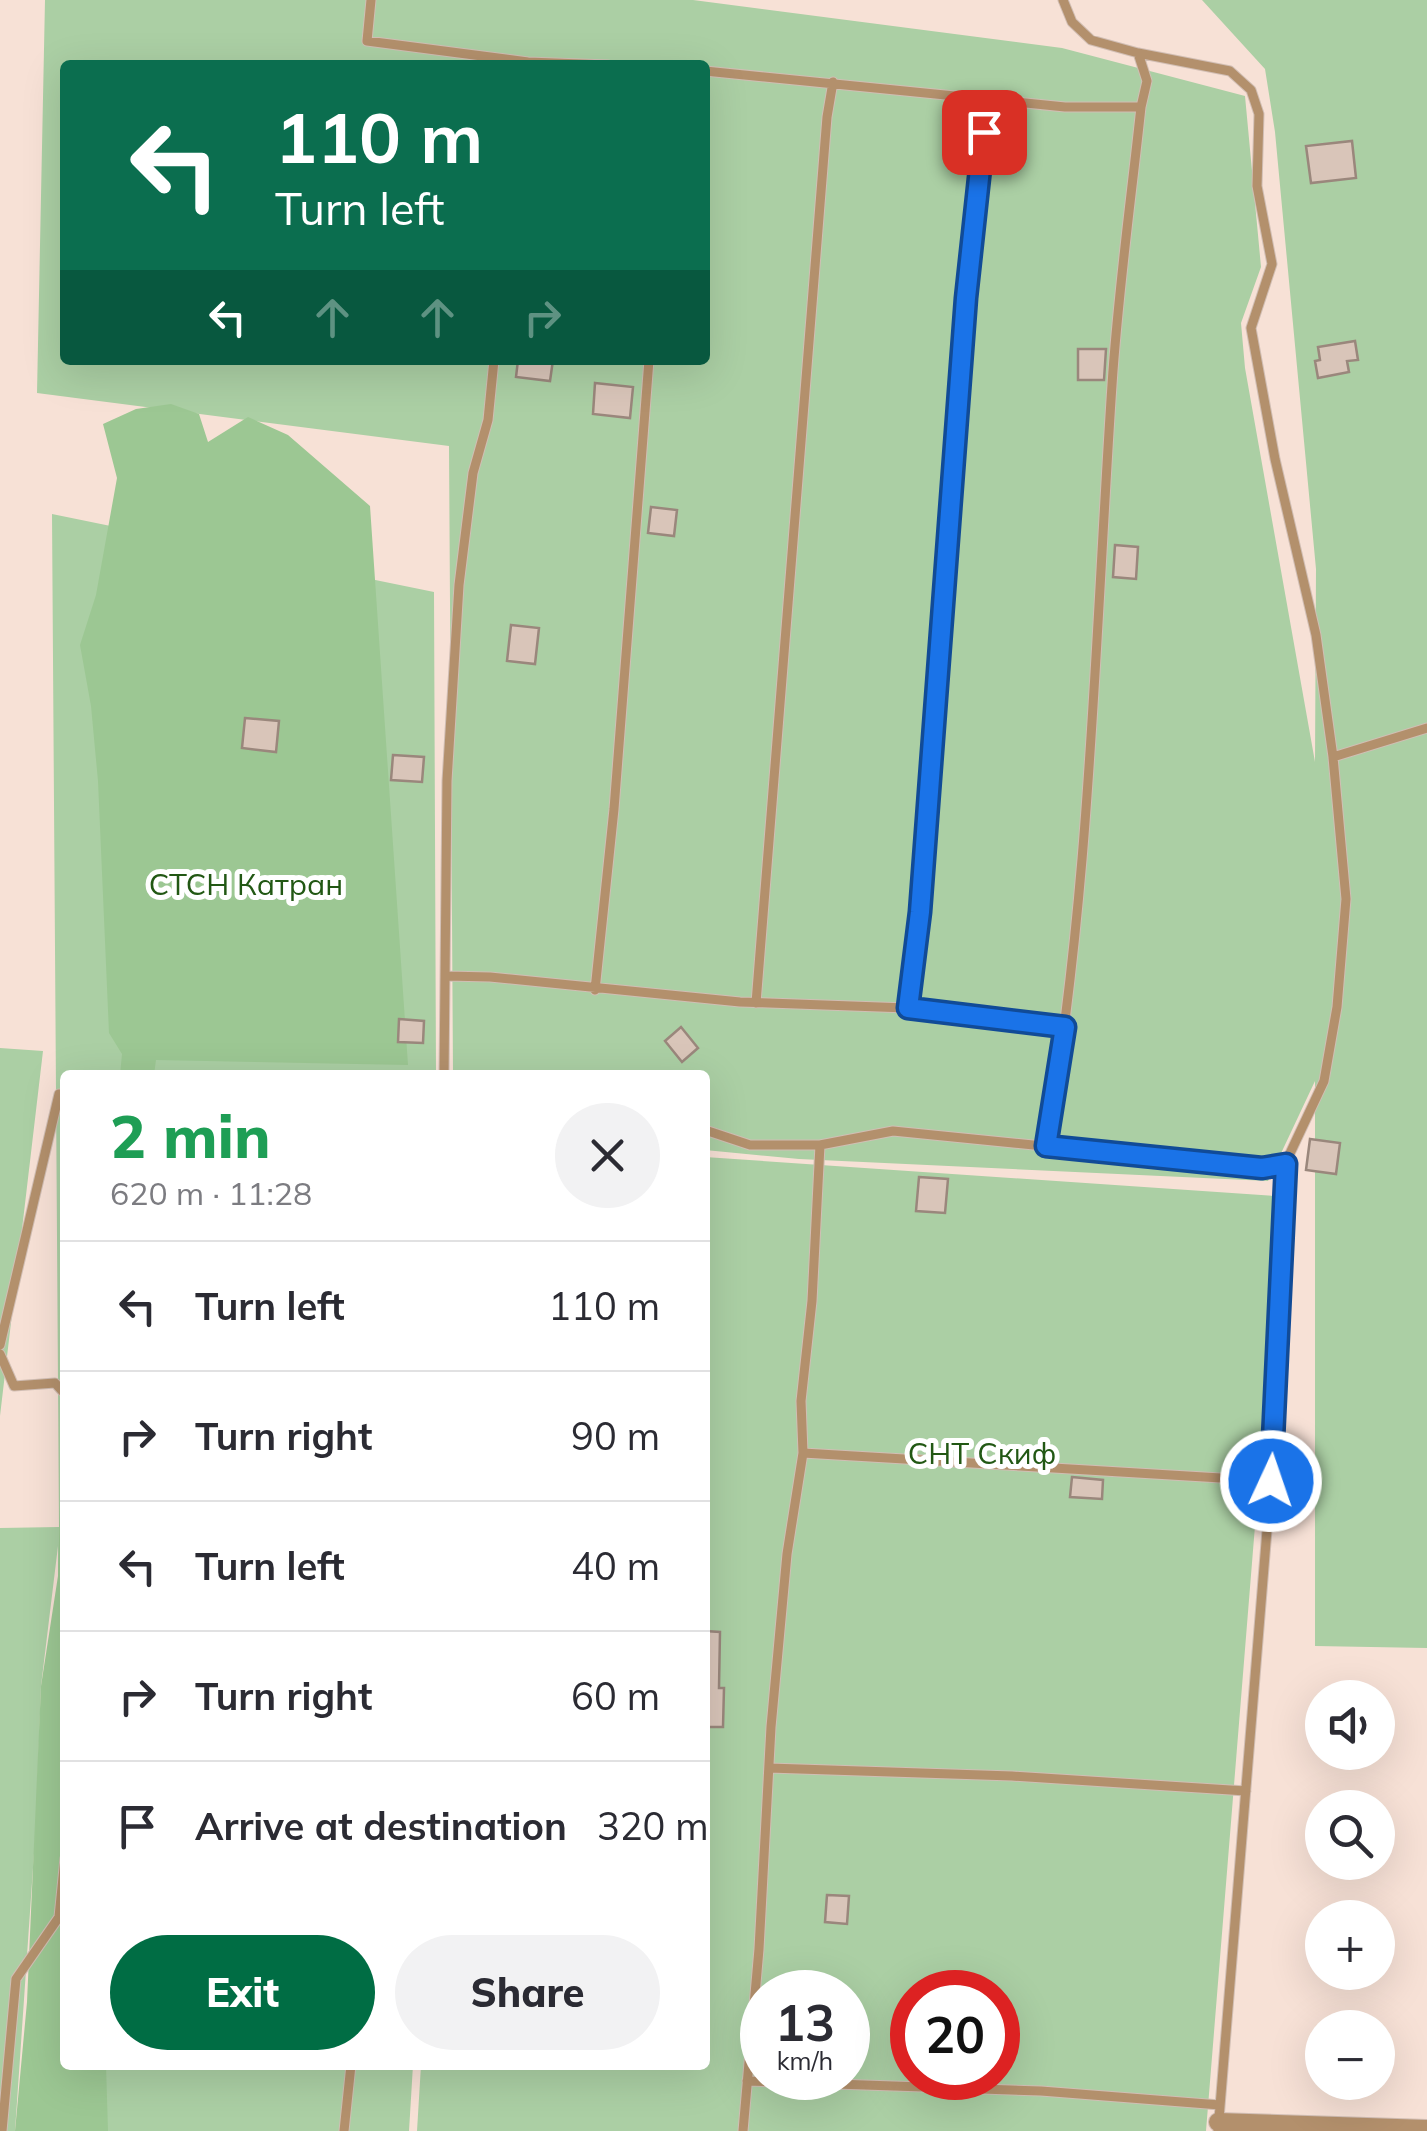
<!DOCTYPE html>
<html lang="en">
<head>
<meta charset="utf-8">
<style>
  body { margin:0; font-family:Mulish,sans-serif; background:#f2f2f3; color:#2b2b33; height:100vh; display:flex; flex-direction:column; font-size:38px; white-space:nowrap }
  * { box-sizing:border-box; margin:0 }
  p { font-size:32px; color:#7c7c81 }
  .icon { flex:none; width:55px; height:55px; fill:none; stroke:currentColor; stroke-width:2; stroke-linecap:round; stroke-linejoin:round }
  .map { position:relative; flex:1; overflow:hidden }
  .panel { position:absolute; left:60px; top:1070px; width:650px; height:1000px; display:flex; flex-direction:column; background:#fff; border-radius:10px; box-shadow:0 10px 40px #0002 }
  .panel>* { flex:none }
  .guide { position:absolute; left:60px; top:60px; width:650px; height:305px; border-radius:10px; box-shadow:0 10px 40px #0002; background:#0b6e4f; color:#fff; overflow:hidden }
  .fabs { position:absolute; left:1305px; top:1680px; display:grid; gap:20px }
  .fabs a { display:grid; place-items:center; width:90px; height:90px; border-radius:50%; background:#fff; box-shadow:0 10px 40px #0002; font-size:50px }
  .speed { position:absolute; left:740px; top:1970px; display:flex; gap:20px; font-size:50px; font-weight:700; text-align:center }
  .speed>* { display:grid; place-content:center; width:130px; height:130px; border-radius:50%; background:#fff; box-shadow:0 10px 40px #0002; line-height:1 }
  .speed small { font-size:25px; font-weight:400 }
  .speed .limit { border:15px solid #d22; background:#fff; color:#111 }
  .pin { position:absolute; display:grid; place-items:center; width:85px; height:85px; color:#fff; margin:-42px; border-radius:20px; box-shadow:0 5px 15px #0006 }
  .me { position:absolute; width:110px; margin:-55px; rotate:3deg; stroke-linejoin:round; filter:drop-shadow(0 0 8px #0008) }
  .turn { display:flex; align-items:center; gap:35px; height:210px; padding:0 50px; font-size:45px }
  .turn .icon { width:130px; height:130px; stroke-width:2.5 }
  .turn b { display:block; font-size:70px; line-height:85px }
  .lanes { display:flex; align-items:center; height:95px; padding:0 50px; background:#0003; justify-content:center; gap:50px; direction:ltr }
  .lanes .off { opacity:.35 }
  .round { display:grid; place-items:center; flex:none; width:105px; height:105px; border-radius:52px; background:#f2f2f3 }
  .headline { display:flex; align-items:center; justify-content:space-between; height:170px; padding:0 50px }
  h1 { font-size:60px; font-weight:800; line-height:75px; color:#1e9e55 }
  .button { display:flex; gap:20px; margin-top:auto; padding:20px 50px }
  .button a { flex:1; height:115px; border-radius:60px; background:#006d44; color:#fff; font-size:40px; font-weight:800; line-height:115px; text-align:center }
  .button a+a { background:#f2f2f3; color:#2b2b33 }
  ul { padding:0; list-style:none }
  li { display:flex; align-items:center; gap:30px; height:130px; padding:0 50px; border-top:2px solid #e1e1e2 }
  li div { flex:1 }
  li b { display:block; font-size:38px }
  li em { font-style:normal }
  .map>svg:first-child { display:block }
  .green { fill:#abcfa4; fill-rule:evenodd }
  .forest { fill:#9cc793 }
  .building { fill:#d9c5b9; stroke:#9a877c; stroke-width:2.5 }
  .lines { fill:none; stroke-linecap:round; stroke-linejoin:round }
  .lane-casing { stroke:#d1beb4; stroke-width:11 }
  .street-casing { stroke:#d1beb4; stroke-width:20 }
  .lane { stroke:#b3906c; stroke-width:9 }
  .street { stroke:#b3906c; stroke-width:18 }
  .route-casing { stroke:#114b97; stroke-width:25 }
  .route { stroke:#1a73e8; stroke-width:18 }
  .labels { text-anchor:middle; stroke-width:10; stroke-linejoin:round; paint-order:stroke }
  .park-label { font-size:30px; fill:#225814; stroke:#fff }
</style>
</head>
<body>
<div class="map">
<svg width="1427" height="2131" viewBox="0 0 1427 2131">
  <rect width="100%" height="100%" fill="#f7e1d6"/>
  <path class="green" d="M45 0H693L1062 48 1245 96 1261 267 1241 323 1245 368 1315 762 1316 569 1275 132 1265 69 1202 0H1427V1648L1315 1646V1081L1268 1181 799 1159 705 1150V1075H453L449 446 37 393ZM65 65H705V360H65Z
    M52 514 434 592 436 1075H65V2065H413L409 2131H58V1546L41 1686 36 1824 15 2131H0V1528L59 1527Z
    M0 1048 43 1051 0 1416Z
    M705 1157 1275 1196 1257 1501 1206 2131H417L421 2065H705ZM762 1992H848V2078H762ZM912 1992H998V2078H912Z"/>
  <path class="forest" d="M171 404 199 414 208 442 248 417 288 435 370 506 408 1065 156 1060 154 1075H120L122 1054 109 1033 98 781 91 706 80 645 96 595 117 478 103 424 136 409Z
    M65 1333V2065H106L108 2131H15L27 2002 41 1686 58 1576Z"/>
  <path class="building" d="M1352 141 1356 178 1311 183 1306 146Z
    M1355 341 1358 360 1347 361 1349 372 1318 378 1315 361 1320 360 1318 347Z
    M1078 349H1106L1104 380H1078Z
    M518 360H553L550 381 516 377Z
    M595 383 633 387 630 418 593 414Z
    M651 507 677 510 674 536 648 533Z
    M1115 545 1138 547 1136 579 1113 577Z
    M511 625 539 628 535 664 507 661Z
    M245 718 279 721 276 752 242 748Z
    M393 755 424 757 422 782 391 780Z
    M399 1019 424 1021 423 1043 398 1042Z
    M681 1027 698 1048 682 1062 665 1041Z
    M1310 1139 1340 1143 1336 1174 1306 1170Z
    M919 1177 948 1179 945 1213 916 1211Z
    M1072 1477 1103 1480 1102 1499 1070 1497Z
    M705 1631 720 1632 719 1688H724L723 1727H705Z
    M827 1895 849 1896 847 1924 825 1922Z"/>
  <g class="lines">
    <g class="lane-casing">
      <path id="lane" d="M371 0 367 41 528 62 608 65
        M1063 0 1072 22 1091 40 1138 53 1230 71 1251 90 1259 114 1257 186 1272 264 1251 328 1275 459 1316 635 1333 757
        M705 71 1065 107H1141L1147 81 1138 53
        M447 976 490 977 740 1002 907 1008 1065 1027
        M595 990 614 809 649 360
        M756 1003 827 117 833 82
        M907 1008 920 912 966 298 988 99
        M444 1075 447 781 459 585 473 473 488 420 494 360
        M705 1130 750 1145H820L893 1131 1262 1168 1285 1164
        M1046 1146C1090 897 1095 638 1112 385 1118 292 1131 200 1141 107
        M0 1345 59 1094 65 1095
        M0 1354 14 1386 55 1383 65 1394
        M803 1453 1271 1481
        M769 1768 1012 1776 1246 1791
        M747 2081 1041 2091 1220 2105
        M2 2131 16 1979 59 1917 65 1858
        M344 2131 351 2065
        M743 2131 759 1949 771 1727 787 1554 803 1453 801 1401 812 1301 820 1145
        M1218 2131 1271 1481 1285 1164 1324 1081 1337 1007 1346 899 1333 757 1427 728"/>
    </g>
    <g class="street-casing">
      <path id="street" d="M1218 2122 1427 2129"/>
    </g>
    <use href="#lane" class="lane"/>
    <use href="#street" class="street"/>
  </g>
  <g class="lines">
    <g class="route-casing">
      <path id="route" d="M984 132 966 298 920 912 908 1008 1065 1027 1046 1146 1262 1168 1286 1164 1271 1481"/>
    </g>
    <use href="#route" class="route"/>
  </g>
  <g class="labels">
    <g class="park-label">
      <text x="246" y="895">СТСН Катран</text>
      <text x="982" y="1464">СНТ Скиф</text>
    </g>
  </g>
</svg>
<div class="fabs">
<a><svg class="icon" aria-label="sound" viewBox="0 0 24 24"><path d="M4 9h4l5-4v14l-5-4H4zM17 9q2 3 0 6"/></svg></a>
<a><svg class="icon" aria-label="search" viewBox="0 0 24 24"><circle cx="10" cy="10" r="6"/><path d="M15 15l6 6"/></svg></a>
<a>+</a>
<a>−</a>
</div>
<div class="speed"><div>13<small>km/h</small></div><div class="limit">20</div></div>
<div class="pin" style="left:984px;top:132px;background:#d93025"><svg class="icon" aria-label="arrive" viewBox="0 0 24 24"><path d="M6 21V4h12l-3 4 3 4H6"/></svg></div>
<svg class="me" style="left:1271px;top:1481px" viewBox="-20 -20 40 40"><circle r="17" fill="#1a73e8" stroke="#fff" stroke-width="3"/><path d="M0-11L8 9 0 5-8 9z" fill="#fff"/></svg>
<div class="guide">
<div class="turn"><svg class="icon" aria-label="left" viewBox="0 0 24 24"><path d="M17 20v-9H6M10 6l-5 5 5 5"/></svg><div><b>110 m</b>Turn left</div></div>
<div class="lanes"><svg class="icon" aria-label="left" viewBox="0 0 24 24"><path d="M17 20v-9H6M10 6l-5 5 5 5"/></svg><svg class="icon off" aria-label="ahead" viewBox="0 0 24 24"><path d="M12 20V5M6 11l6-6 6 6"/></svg><svg class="icon off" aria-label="ahead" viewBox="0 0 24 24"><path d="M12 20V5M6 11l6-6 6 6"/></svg><svg class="icon off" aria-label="right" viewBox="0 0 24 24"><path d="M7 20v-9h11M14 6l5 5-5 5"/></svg></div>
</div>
<section class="panel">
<div class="headline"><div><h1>2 min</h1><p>620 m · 11:28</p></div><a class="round"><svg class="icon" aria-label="close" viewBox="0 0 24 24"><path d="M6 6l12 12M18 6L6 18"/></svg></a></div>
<ul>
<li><svg class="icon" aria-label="left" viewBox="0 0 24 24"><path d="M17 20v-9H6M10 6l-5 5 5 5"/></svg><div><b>Turn left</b></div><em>110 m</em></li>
<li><svg class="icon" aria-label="right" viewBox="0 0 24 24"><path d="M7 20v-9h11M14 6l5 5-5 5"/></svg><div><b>Turn right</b></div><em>90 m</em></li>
<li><svg class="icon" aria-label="left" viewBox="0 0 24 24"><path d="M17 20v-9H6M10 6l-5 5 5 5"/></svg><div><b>Turn left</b></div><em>40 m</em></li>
<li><svg class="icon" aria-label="right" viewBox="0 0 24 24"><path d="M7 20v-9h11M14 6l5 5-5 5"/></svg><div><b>Turn right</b></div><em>60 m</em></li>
<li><svg class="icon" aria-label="arrive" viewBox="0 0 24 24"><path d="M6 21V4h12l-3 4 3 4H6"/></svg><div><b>Arrive at destination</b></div><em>320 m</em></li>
</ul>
<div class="button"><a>Exit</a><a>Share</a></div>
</section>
</div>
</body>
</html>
